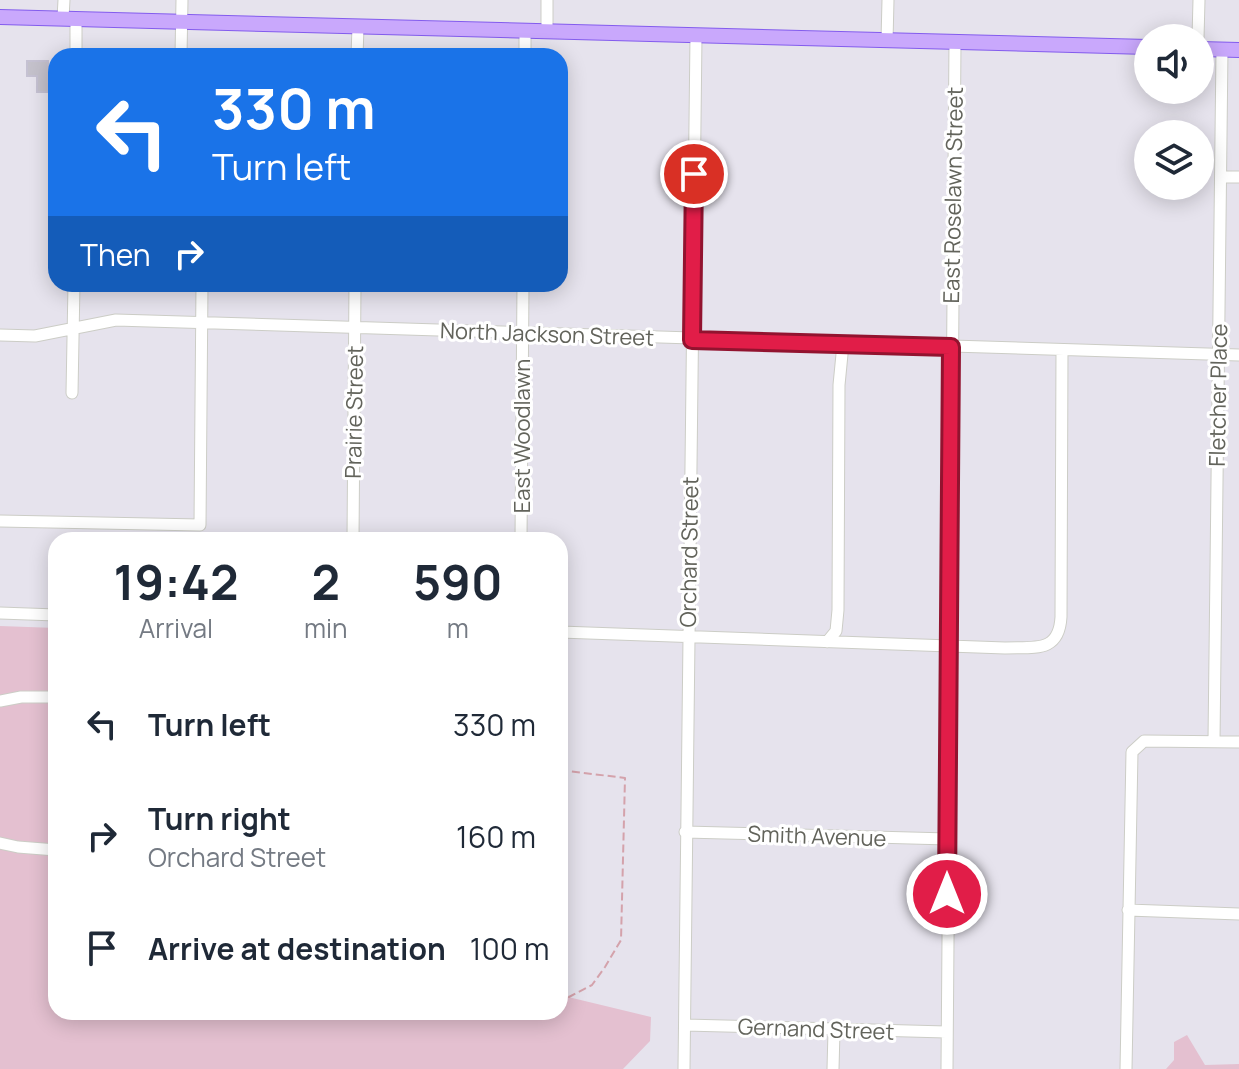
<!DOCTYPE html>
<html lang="en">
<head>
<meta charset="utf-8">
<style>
  body { margin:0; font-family:Manrope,sans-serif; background:#f2f2f3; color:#1f2937; height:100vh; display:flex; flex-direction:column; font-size:30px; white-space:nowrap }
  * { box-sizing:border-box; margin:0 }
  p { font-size:26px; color:#747a83 }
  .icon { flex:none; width:44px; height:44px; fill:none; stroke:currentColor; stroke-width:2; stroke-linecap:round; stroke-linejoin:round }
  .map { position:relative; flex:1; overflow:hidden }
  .side { position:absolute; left:48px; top:532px; width:520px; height:488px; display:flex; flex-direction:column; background:#fff; border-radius:24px; box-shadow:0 4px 20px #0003 }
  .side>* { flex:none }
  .top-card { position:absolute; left:48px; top:48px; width:520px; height:244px; border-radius:24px; box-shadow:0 4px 20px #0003; background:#1a73e8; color:#fff; overflow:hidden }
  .buttons { position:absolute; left:1134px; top:24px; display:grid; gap:16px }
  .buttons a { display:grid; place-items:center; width:80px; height:80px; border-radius:50%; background:#fff; box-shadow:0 4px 20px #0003; font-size:40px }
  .pin { position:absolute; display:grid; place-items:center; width:68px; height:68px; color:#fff; margin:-34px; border:4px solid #fff; border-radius:50%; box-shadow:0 2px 8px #0007 }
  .me { position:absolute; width:88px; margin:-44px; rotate:0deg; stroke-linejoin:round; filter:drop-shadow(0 0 6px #0008) }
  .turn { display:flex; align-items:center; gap:28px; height:168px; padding:0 32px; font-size:36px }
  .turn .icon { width:104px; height:104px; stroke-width:2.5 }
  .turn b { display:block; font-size:56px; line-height:68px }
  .then { display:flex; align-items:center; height:76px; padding:0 32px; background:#0003; gap:16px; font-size:30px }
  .eta { display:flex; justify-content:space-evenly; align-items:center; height:136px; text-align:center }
  .eta b { font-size:48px; font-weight:700; line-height:56px }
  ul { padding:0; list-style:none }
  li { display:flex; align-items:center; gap:24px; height:112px; padding:0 32px }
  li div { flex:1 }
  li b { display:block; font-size:30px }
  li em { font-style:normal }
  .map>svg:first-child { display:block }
  .green { fill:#e4c0d0 }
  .building { fill:#c4c1cb; stroke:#c5c1d2; stroke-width:2 }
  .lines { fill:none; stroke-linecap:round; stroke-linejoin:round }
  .minor-casing { stroke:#cccdc6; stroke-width:13 }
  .major-casing { stroke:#835ced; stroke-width:16 }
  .path { stroke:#d4a2ab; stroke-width:2; stroke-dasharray:8 4; stroke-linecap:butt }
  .minor { stroke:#fff; stroke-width:11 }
  .major { stroke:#c9a8fc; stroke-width:14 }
  .route-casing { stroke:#92132f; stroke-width:20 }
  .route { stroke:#e11d48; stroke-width:14 }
  .labels { text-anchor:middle; stroke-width:6; stroke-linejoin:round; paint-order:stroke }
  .street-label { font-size:22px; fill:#62635b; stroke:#fff }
</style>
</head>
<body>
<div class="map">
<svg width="1239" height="1069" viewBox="0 0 1239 1069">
  <rect width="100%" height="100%" fill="#e6e3ed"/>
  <path class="green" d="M0 626 56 628V1012H560V995L651 1017 650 1041 623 1069H0Z
    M1187 1035 1205 1065 1239 1064V1069H1166L1174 1060V1042Z"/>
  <path class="building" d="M27 61H48V92H37V76H27Z"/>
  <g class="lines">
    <g class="minor-casing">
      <path id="minor" d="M63 18 64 0
        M525 31V56
        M547 32V0
        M1198 38 1199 0
        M887 41 888 0
        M76 56V19
        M181 56 182 0
        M357 56 358 27
        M1221 177H1239
        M0 335 35 336 116 320 1239 355
        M72 393 74 284
        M0 521 200 525 202 284
        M353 540 355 284
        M521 540 523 284
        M0 613 56 615
        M560 632 1005 648C1035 647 1059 653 1061 617L1062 350
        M827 642 836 631 838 610 839 385 843 344
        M0 701 21 697H56
        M1214 741 1222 50
        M685 832 948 839
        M0 843 18 847 56 850
        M1128 910 1239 914
        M685 1025 946 1032
        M684 1069 696 36
        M833 1069 834 1031
        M947 1069 955 42
        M1126 1069 1132 752 1144 741 1239 742"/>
    </g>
    <g class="major-casing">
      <path id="major" d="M0 17 1148 47
        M1200 49 1239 50"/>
    </g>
    <path class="path" d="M560 770 625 778 621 940 605 967 592 985 569 997 560 995"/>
    <use href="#minor" class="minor"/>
    <use href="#major" class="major"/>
  </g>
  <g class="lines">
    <g class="route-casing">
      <path id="route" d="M694 174 692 340 951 347 947 894"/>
    </g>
    <use href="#route" class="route"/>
  </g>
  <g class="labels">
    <g class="street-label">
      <text transform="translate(953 195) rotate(-89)" y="8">East Roselawn Street</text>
      <text transform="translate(547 334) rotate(2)" y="8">North Jackson Street</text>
      <text transform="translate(1218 395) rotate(-89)" y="8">Fletcher Place</text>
      <text transform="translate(354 412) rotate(-89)" y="8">Prairie Street</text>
      <text transform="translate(522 436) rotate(-90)" y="8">East Woodlawn</text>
      <text transform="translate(689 552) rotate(-89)" y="8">Orchard Street</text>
      <text transform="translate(817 836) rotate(2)" y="8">Smith Avenue</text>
      <text transform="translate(816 1029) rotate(2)" y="8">Gernand Street</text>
    </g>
  </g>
</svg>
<div class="buttons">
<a><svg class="icon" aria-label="sound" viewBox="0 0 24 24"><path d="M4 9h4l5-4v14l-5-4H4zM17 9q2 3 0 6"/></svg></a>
<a><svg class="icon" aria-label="layers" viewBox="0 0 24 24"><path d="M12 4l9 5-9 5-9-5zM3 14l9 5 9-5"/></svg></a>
</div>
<div class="pin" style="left:694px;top:174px;background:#d93025"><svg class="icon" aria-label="arrive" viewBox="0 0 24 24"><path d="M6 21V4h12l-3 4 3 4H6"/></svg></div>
<svg class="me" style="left:947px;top:894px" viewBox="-20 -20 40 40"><circle r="17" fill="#e11d48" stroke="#fff" stroke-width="3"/><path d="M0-11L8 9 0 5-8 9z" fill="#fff"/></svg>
<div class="top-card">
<div class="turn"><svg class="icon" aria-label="left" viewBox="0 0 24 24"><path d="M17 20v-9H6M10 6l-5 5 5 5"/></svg><div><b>330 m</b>Turn left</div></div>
<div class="then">Then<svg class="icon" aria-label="right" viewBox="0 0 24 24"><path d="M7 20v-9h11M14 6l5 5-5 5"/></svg></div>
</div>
<section class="side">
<div class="eta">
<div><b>19:42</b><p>Arrival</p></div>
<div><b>2</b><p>min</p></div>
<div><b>590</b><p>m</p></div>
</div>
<ul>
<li><svg class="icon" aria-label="left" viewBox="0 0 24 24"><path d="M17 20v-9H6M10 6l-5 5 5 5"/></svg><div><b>Turn left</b></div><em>330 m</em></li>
<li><svg class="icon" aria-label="right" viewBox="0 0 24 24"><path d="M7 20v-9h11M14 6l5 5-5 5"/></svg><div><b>Turn right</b><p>Orchard Street</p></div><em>160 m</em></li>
<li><svg class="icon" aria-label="arrive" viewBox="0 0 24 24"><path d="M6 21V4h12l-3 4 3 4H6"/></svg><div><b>Arrive at destination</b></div><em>100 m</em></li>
</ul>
</section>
</div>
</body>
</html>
